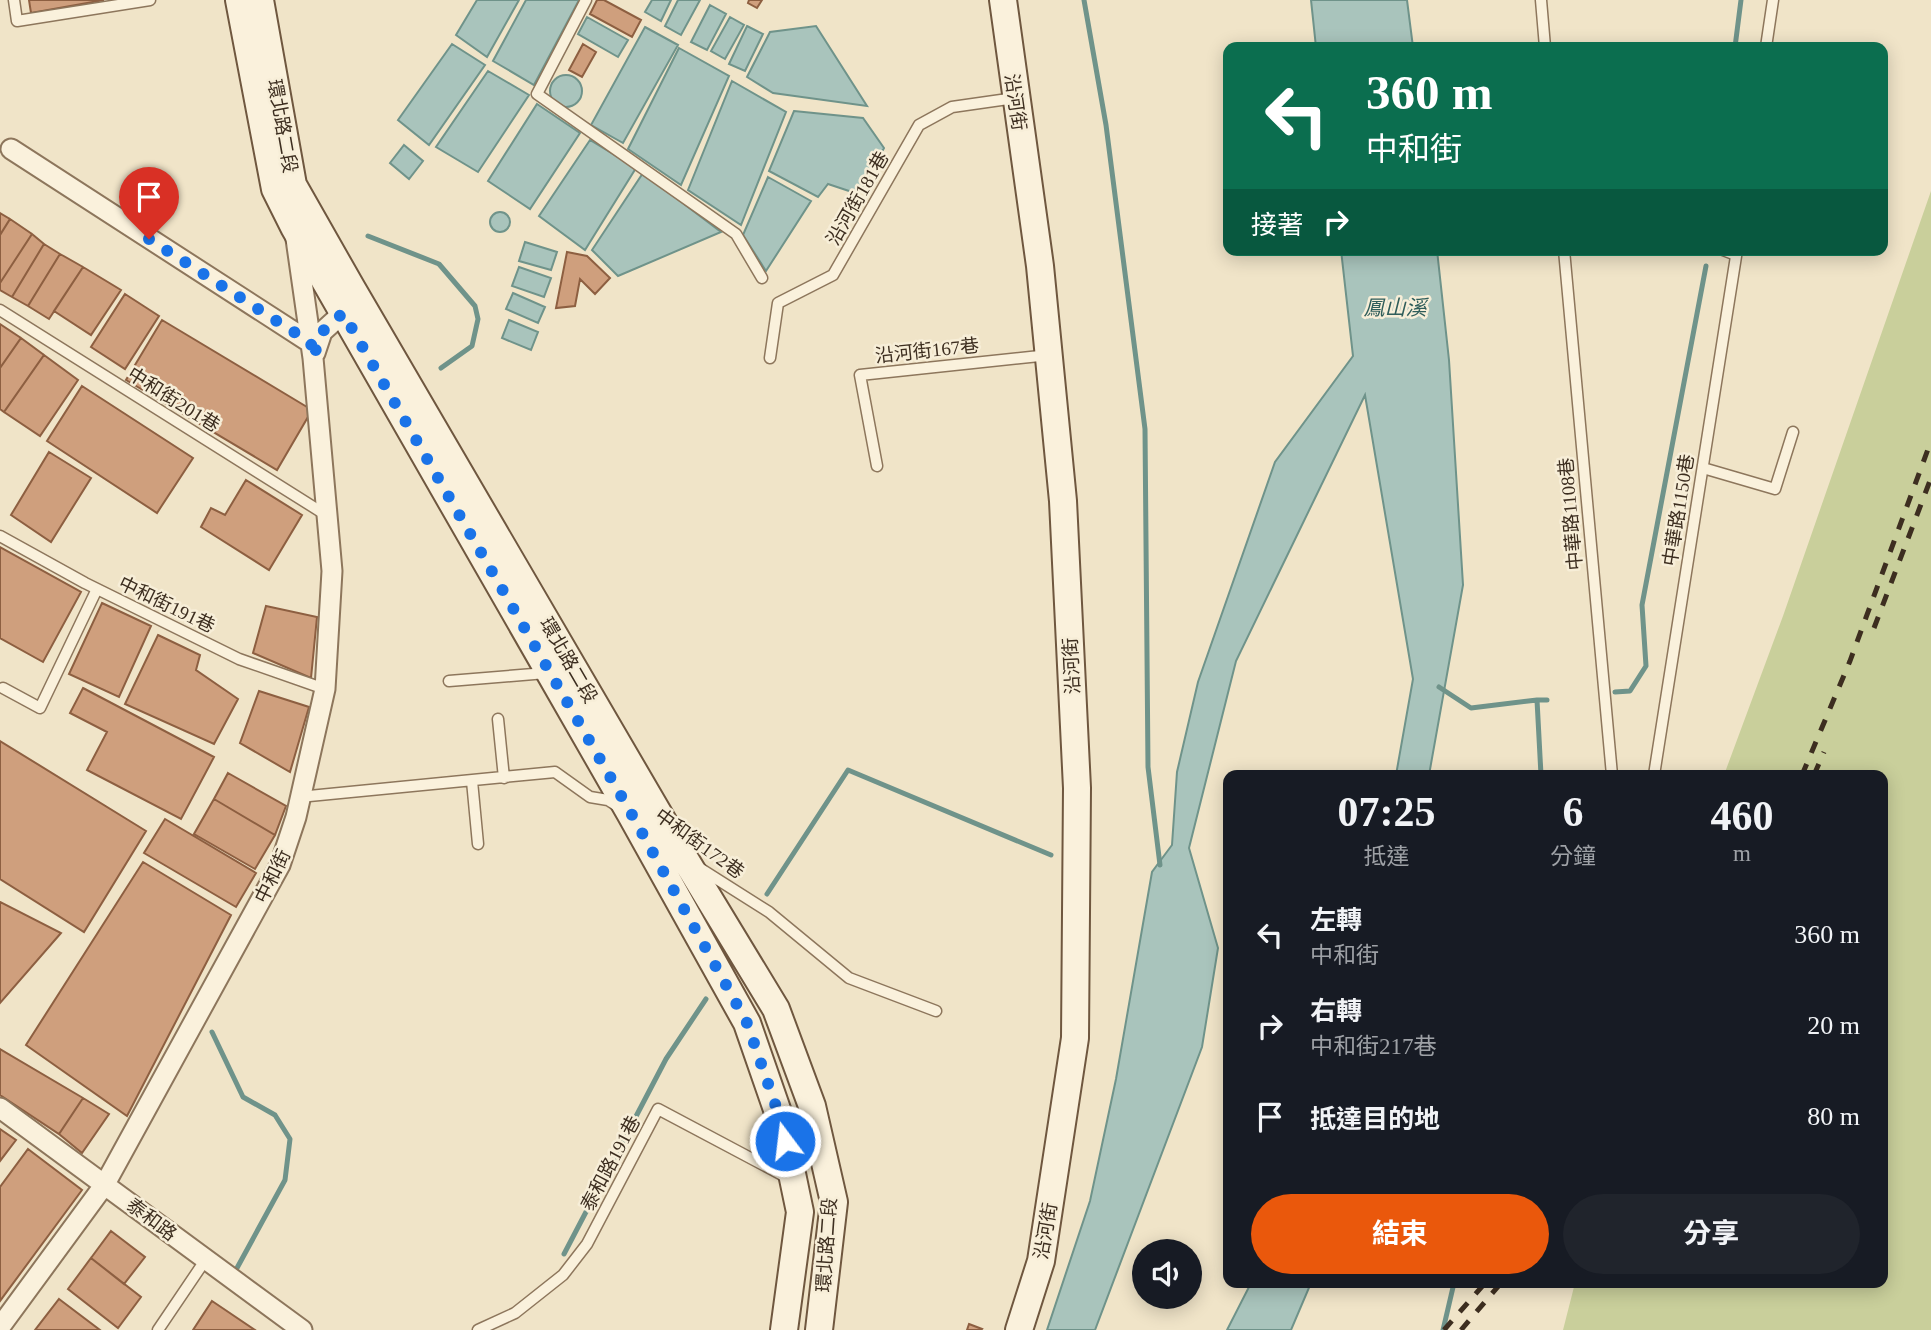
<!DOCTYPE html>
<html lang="zh-TW">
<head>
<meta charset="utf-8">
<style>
  body { margin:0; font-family:"Times New Roman","Noto Sans TC",serif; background:#20242c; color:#f1f3f6; height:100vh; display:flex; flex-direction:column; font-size:26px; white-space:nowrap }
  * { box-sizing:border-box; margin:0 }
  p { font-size:23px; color:#9ea1a6 }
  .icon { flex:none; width:38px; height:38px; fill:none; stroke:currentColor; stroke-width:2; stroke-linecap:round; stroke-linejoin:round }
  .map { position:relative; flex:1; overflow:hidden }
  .side { position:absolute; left:1223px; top:770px; width:665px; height:518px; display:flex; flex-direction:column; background:#171b24; border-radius:14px; box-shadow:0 4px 18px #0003 }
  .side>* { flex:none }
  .top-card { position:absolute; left:1223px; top:42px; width:665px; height:214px; border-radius:14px; box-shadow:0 4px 18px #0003; background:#0b6e4f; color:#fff; overflow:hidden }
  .tools { position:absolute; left:1132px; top:1239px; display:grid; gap:14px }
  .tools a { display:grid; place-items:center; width:70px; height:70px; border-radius:50%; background:#171b24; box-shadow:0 4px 18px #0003; font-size:35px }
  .pin { position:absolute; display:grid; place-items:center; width:60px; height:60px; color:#fff; margin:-72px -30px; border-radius:50% 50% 50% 0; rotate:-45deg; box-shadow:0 0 7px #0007 }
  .pin .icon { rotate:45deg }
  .me { position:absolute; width:77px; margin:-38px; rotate:345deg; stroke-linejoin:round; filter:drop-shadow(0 0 5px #0008) }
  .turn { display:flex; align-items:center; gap:24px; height:147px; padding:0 28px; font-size:32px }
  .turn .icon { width:91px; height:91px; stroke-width:2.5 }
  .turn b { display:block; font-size:49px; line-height:60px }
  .then { display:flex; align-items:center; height:66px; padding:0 28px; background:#0003; gap:14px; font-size:26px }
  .eta { display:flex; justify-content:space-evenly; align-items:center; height:119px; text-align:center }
  .eta b { font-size:42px; font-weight:700; line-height:49px }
  .primary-button { display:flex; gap:14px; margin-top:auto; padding:14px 28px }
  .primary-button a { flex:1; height:80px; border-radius:42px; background:#ea580c; color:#fff; font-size:28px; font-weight:700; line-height:80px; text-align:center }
  .primary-button a+a { background:#20242c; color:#f1f3f6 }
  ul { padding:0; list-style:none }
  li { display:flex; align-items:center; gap:21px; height:91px; padding:0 28px }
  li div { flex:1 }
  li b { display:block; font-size:26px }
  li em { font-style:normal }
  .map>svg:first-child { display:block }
  .green { fill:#c9cf9b }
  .water { fill:#a9c4bc; stroke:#6f938a; stroke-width:2 }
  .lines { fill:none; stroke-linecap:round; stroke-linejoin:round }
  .stream { stroke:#6f938a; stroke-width:5 }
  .building { fill:#cf9f7d; stroke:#8d5f41; stroke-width:2 }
  .lane-casing { stroke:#8d765c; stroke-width:13 }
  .street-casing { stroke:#8d765c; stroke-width:23 }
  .secondary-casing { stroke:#6f573f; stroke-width:30 }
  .lane { stroke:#faf1dc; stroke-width:10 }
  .street { stroke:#faf1dc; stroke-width:19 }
  .secondary { stroke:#faf1dc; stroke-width:26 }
  .rail { stroke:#3d2e20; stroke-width:5; stroke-dasharray:12 12; stroke-linecap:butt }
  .route { stroke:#1a73e8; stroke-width:12; stroke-dasharray:0 21.6 }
  .labels { text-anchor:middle; stroke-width:5; stroke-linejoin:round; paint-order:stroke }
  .street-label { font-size:19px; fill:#3d2e20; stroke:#f7eed8 }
  .water-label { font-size:21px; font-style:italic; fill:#2f5d5a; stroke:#f7eed8 }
</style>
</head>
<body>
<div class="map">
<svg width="1931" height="1330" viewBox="0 0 1931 1330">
  <rect width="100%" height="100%" fill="#f0e4c8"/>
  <path class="green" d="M1931 191V1330H1563L1575 1283H1883V775H1724L1783 616Z"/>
  <path class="water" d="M477 0H519L487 57 456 35Z
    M526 0H579L534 85 493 61Z
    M652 0H671L661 21 645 12Z
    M678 0H700L681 35 665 26Z
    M1311 0H1407L1413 47H1316Z
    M710 5 726 14 707 50 691 42Z
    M587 17 628 40 618 57 578 34Z
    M730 17 744 25 725 59 711 51Z
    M747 26 763 34 745 71 729 64Z
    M816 26 867 106 773 93 747 77 770 32Z
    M645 27 678 45 623 143 591 125Z
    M452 44 485 65 429 145 398 120Z
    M679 48 729 76 681 185 628 149Z
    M488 71 529 95 478 172 436 147Z
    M550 91a16 16 0 1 1 32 0a16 16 0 1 1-32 0Z
    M732 81 786 112 741 225 688 190Z
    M537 104 580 133 530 209 488 181Z
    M794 111 863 118 884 148 858 194 828 184 818 197 769 171Z
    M590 140 636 168 585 250 539 216Z
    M404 145 423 161 409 179 390 163Z
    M643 173 721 232 618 276 592 250Z
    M768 177 811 201 766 271 743 235Z
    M490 222a10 10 0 1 1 20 0a10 10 0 1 1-20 0Z
    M525 242 557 252 551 270 519 261Z
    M1341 250H1437L1449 360 1463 585 1429 775H1396L1413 679 1365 395 1236 661 1189 848 1218 948 1202 1047 1095 1330H1047L1090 1201 1116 1079 1152 872 1172 845 1177 772 1198 682 1275 462 1353 356Z
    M519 267 551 278 544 297 512 286Z
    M513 293 545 307 538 323 506 309Z
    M509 320 538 332 531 350 502 338Z
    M1251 1283H1311L1291 1330H1227Z"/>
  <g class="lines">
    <path class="stream" d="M1084 0 1106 125 1145 429 1148 767 1160 865
      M1735 47 1741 0
      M368 236 439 264 475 306 478 319 472 346 441 368
      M1439 687 1471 708 1537 700
      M1615 692 1630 691 1646 666 1642 605 1706 266
      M1541 775 1537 700H1547
      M767 894 848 770 1051 855
      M212 1032 243 1097 275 1115 290 1139 285 1180 237 1268
      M564 1254 666 1059 706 999
      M1443 1330 1454 1283"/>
  </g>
  <path class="building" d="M29 0H104L31 13Z
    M597 0H604L641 20 632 37 590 14Z
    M749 0H762L757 8 748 3Z
    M583 44 596 52 582 77 569 70Z
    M0 213 10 219 0 235Z
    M10 219 32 234 0 283V235Z
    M32 234 44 244 12 297 0 290V283Z
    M44 244 60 254 28 306 12 297Z
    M567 252 587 256 610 278 595 294 580 279 575 306 556 308Z
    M60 254 83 267 49 319 28 306Z
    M83 267 121 290 91 335 54 311Z
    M125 294 159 316 125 369 91 347Z
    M162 320 312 410 277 470 126 380Z
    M0 324 21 338 0 368Z
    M21 338 44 355 4 412 0 409V368Z
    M44 355 78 380 40 436 4 412Z
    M82 386 193 458 157 513 47 441Z
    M49 452 91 478 51 542 11 515Z
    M246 480 302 515 269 570 201 527 211 508 225 515Z
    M0 547 81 592 43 662 0 638Z
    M102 603 151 626 119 697 69 674Z
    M266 606 317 617 311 678 253 653Z
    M158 635 200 655 196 670 238 699 214 744 125 704Z
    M83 688 214 757 181 819 87 770 107 732 70 713Z
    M259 691 309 707 290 772 240 743Z
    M0 741 146 831 84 932 0 879Z
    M228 773 286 806 275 835 214 799Z
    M214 799 275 835 255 869 194 834Z
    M165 819 256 873 236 907 144 853Z
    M143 862 231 915 127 1116 26 1045Z
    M0 902 61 933 0 1003Z
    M0 1049 83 1098 59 1134 0 1095Z
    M83 1098 109 1114 82 1153 59 1134Z
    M0 1129 16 1140 0 1161Z
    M28 1149 82 1190 0 1301V1187Z
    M111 1231 145 1257 124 1284 91 1258Z
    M91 1258 141 1297 118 1328 68 1289Z
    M59 1299 100 1330H35Z
    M212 1301 255 1330H193Z
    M969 1324 982 1329 981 1330H967Z"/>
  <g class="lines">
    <g class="lane-casing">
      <path id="lane" d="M14 0 17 21 150 0
        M586 0 537 94 736 234 762 278
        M1541 0 1545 47
        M1766 47 1773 0
        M1564 250 1612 775
        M1723 250 1736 255
        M0 310 326 515
        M770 358 778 303 833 275 919 125 952 107 1015 98
        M877 466 860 375 1049 355
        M1703 468 1775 489 1793 432
        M0 536 85 583 239 659 325 689
        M449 681 546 673
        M3 688 40 708 97 589
        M498 719 504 778
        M1654 775 1737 250
        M472 781 478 844
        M299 797 555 772 590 797 608 800 619 807
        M701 869 769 912 849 978 936 1011
        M158 1330 206 1259
        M478 1330 515 1313 563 1275 587 1244 658 1109 788 1178"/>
    </g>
    <g class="street-casing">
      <path id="street" d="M11 149 311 343
        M315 353 322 332 343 313 347 300
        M0 1108 302 1330
        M0 1327 105 1184 280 865 296 817 325 689 332 571 313 358 296 239"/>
    </g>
    <g class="secondary-casing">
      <path id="secondary" d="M239 0 275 189 294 227 630 813 747 1023 781 1121 800 1212 784 1330
        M260 0 293 185 351 287 685 859 776 1009 812 1106 834 1202 819 1330
        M1003 0 1040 266 1063 501 1077 788 1075 1038 1041 1261 1019 1330"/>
    </g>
    <use href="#lane" class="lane"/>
    <use href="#street" class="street"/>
    <use href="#secondary" class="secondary"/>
    <path class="rail" d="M1874 628 1931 478
      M1802 775 1850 661 1931 441
      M1814 775 1824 752
      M1444 1330 1485 1283
      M1461 1330 1501 1283"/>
  </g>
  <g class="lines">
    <path class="route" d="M149 239 311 343 313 358 322 332 343 313 631 813 747 1023 781 1121 785 1141"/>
  </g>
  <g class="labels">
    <g class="street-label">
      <text transform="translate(1016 102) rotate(82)" y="7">沿河街</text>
      <text transform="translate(283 126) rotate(80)" y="7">環北路二段</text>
      <text transform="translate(857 198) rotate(-60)" y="7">沿河街181巷</text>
      <text transform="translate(927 350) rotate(-6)" y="7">沿河街167巷</text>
      <text transform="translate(174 399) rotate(32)" y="7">中和街201巷</text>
      <text transform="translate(1678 510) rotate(-81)" y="7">中華路1150巷</text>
      <text transform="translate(1570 514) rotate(-95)" y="7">中華路1108巷</text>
      <text transform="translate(167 604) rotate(26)" y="7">中和街191巷</text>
      <text transform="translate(569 660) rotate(60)" y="7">環北路二段</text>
      <text transform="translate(1071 666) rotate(-93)" y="7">沿河街</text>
      <text transform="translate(700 843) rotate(36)" y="7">中和街172巷</text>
      <text transform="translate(272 876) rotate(-64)" y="7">中和街</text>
      <text transform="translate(610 1163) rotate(-62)" y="7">泰和路191巷</text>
      <text transform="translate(152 1219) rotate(37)" y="7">泰和路</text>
      <text transform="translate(1045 1231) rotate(-80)" y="7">沿河街</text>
      <text transform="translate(826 1245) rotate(-86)" y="7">環北路二段</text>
    </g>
    <g class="water-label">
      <text x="1395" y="315">鳳山溪</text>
    </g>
  </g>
</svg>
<div class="tools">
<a><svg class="icon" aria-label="sound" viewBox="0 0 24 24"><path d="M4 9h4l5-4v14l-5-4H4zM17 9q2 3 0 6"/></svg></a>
</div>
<div class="pin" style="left:149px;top:239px;background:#d93025"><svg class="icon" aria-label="arrive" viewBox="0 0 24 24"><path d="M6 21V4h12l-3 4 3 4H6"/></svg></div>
<svg class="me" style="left:785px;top:1141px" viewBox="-20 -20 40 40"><circle r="17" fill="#1a73e8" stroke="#fff" stroke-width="3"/><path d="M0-11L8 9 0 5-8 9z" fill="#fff"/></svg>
<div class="top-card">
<div class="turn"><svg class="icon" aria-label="left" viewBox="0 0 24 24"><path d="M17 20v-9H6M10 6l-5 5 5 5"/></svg><div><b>360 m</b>中和街</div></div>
<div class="then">接著<svg class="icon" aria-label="right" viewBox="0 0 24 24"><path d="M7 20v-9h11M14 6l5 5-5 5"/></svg></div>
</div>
<section class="side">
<div class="eta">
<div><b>07:25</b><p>抵達</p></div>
<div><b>6</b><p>分鐘</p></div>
<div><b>460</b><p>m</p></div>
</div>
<ul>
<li><svg class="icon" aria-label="left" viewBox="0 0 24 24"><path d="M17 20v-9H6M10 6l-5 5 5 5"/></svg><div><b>左轉</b><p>中和街</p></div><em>360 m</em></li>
<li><svg class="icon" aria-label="right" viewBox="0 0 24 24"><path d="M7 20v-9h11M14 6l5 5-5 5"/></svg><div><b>右轉</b><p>中和街217巷</p></div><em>20 m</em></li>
<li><svg class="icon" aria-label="arrive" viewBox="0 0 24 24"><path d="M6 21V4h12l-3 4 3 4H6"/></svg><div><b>抵達目的地</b></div><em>80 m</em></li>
</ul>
<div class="primary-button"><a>結束</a><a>分享</a></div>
</section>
</div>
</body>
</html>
